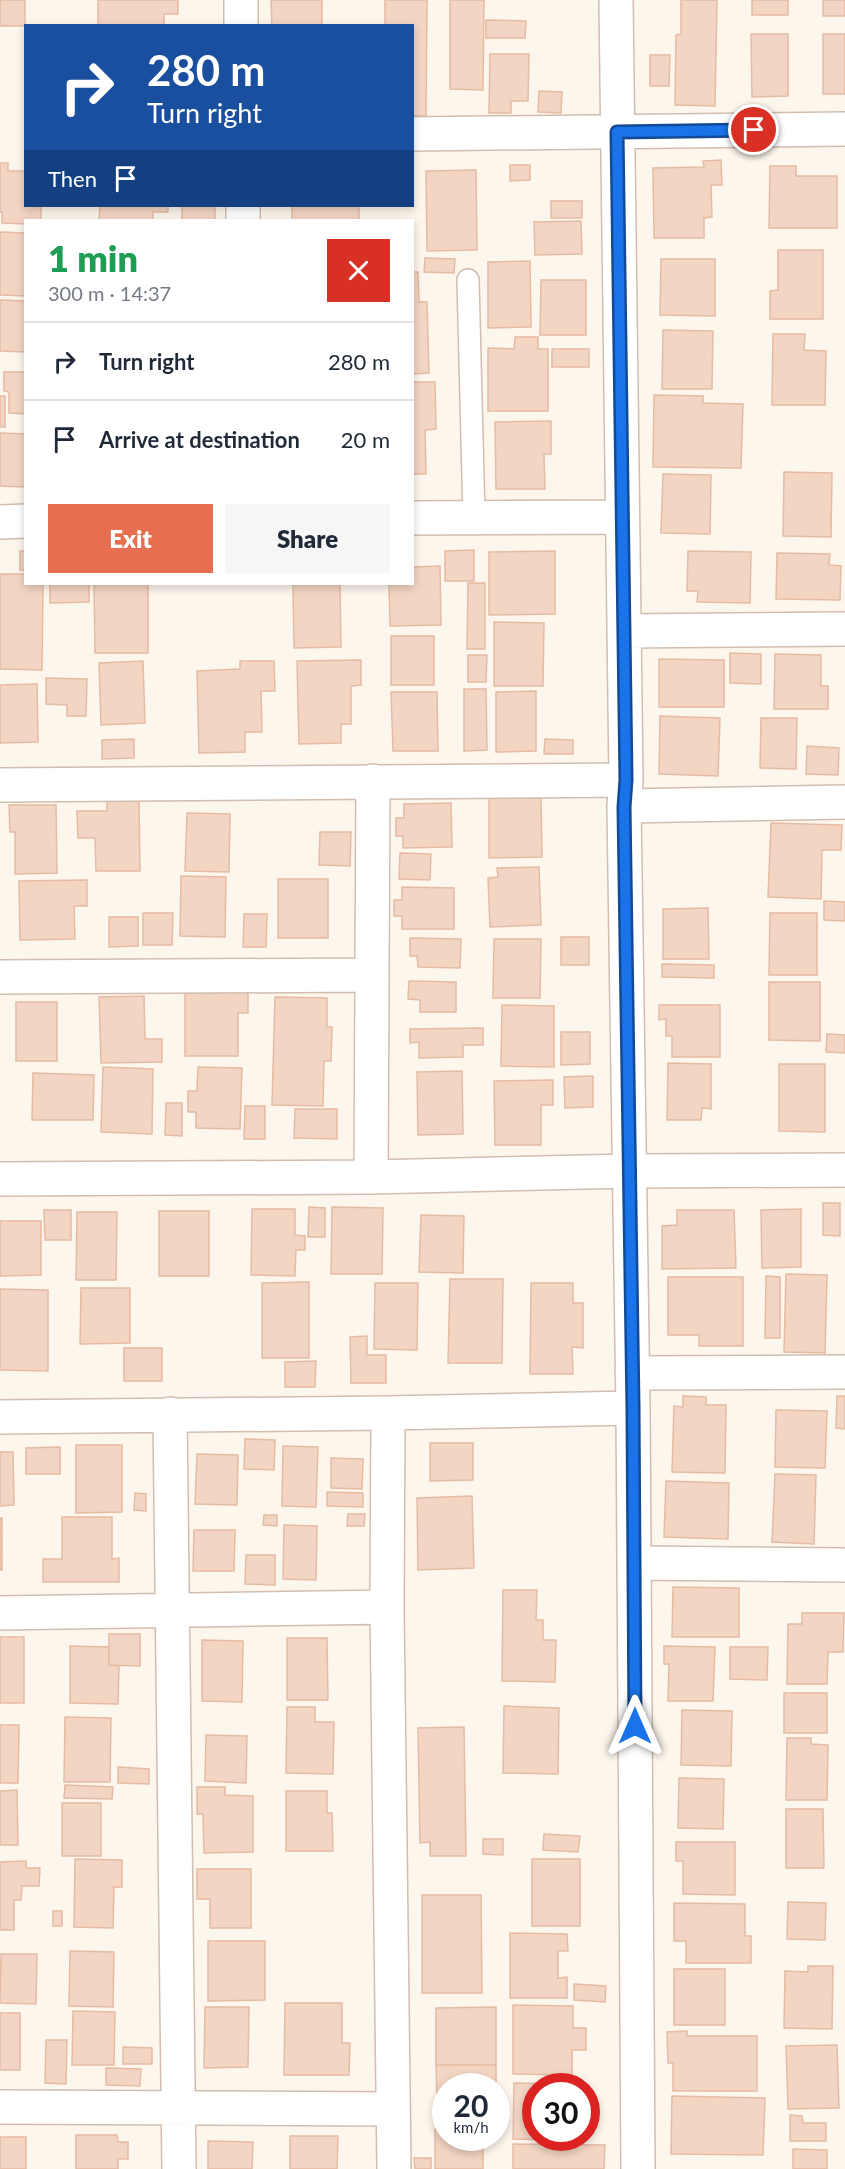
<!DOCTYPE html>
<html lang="en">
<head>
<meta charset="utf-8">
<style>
  body { margin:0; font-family:Lato,sans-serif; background:#f6f6f7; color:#1f2937; height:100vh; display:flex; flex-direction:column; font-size:22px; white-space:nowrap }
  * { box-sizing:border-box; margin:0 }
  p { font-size:20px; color:#747a83 }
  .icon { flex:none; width:33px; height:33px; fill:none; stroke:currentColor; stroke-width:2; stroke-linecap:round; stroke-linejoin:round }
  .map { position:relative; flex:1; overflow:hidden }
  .details { position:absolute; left:24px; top:219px; width:390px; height:366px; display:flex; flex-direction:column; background:#fff; border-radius:0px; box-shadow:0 3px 9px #0003 }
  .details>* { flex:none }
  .guide { position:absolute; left:24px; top:24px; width:390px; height:183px; border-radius:0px; box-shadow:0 3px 9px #0003; background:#1a4fa0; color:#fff; overflow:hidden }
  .speed { position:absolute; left:432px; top:2073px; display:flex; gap:12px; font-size:30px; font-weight:700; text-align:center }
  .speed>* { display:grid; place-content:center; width:78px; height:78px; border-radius:50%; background:#fff; box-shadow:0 3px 9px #0003; line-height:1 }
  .speed small { font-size:15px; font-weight:400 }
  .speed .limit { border:9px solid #d22; background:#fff; color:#111 }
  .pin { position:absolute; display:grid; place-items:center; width:51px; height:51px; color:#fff; margin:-26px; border:3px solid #fff; border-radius:50%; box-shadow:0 2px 6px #0007 }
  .me { position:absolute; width:66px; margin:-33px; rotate:0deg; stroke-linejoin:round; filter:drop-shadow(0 0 4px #0008) }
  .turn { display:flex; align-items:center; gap:21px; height:126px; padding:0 24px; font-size:27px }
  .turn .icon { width:78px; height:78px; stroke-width:2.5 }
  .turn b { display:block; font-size:42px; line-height:51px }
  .then { display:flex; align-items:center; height:57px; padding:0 24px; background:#0003; gap:12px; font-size:22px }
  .round { display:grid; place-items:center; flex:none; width:63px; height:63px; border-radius:0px; background:#f6f6f7 }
  .head { display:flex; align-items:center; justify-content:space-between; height:102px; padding:0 24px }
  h1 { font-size:36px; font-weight:800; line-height:45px; color:#1e9e55 }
  .cta { display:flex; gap:12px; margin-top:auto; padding:12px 24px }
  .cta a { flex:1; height:69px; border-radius:0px; background:#e76f51; color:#fff; font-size:24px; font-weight:800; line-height:69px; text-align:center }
  .cta a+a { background:#f6f6f7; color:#1f2937 }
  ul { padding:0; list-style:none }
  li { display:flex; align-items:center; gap:18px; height:78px; padding:0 24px; border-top:2px solid #e0e1e3 }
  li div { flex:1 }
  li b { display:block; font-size:22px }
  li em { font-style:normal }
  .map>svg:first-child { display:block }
  .building { fill:#f3d5c3; stroke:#e6bba3; stroke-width:1.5 }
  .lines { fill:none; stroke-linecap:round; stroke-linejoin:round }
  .lane-casing { stroke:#d1beb0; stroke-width:24 }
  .street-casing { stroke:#d1beb0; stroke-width:36 }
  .lane { stroke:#fff; stroke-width:21 }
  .street { stroke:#fff; stroke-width:33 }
  .route-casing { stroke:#114b97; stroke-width:15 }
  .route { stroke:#1a73e8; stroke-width:10 }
</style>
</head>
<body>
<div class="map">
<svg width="845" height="2169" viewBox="0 0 845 2169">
  <rect width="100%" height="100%" fill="#fdf6ec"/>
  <path class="building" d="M0 0H25V26H0Z
    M98 0H178V14H164V26H98Z
    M271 0H322V26H272Z
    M385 0H427L426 116H412V26H385Z
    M450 0H484L483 90 450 89Z
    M681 0H717L715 106 675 105 676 35 681 34Z
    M752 0H788V15H752Z
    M823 0H845V16H823Z
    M486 20 526 21 525 38H486Z
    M751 34H788V96L752 97Z
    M823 34H845V94H823Z
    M490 54H529L528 101H511V113H489Z
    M650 55H670L669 86H650Z
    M539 91 562 92 561 113 538 112Z
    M721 160 722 185H711L712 217 704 218V238H654L653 168 704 167 703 161Z
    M0 163H8V171H26V206H41V220H26V224L2 223V212H0Z
    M510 165H530V180L510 181Z
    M770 166H796V176H837V228H769Z
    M476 170 477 250 427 251 426 171Z
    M551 201H582V218H551Z
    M100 206H168V212H153V220H99Z
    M182 206H215V220H182Z
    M292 206H359V220H292Z
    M581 221 582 254 535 255 534 222Z
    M0 232 26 233V296L0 295Z
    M778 250H823V319H770V291L778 290Z
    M425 258 455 259 454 273 424 272Z
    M661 259H715V316L660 315Z
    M530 261 531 327 488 328V262Z
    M412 272H418L419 302H427L429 373 412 374Z
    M541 280H586V335H540Z
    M0 300 26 301V352L0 351Z
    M663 330 713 331 712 389H662Z
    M773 334H805L804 350 826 351 825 405H772Z
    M515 337H538V349H548V411H488V348L514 349Z
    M552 349H589V367H552Z
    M4 372H26V414L9 413V392L4 391Z
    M412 382H435L436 429 425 430 426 474H412Z
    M654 395 703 396V403L743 404 741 468 653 467Z
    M0 396H5V427H0Z
    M551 421V454H544L545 489H496L495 422Z
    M0 433 26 434V487L0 486Z
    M784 472 832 473 831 537 783 536Z
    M663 474 711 475 710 534 661 533Z
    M474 550V581H445V551Z
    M20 551H26V570H20Z
    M555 551V614L489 615V552Z
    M688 551 751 552 750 603 697 602 698 591H687Z
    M777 553 830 554 829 565 841 566 840 600 776 599Z
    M440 566 441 625 390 626 389 584H412V567Z
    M0 574H26V584H43L42 670 0 669Z
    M468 583H485V649H467Z
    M50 584H89V602L50 603Z
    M94 584H148V653H95Z
    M293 584H340L341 647 294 648Z
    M494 622 544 623 543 686H494Z
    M391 636H434V685H391Z
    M730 653 761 654V684L730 683Z
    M775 654 821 655V686H828V709H774Z
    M468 655H487L486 682H468Z
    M659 659 724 660V707H659Z
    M361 660V685L351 686V724H341V743L299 744 297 661Z
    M143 661 145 723 101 725 99 663Z
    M240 661H274L275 691H261L262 732H245V752L199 753 197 671 240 669Z
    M46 678 87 679 86 716H67V705L46 704Z
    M37 684 38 742 0 743V685Z
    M464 689H486L487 750 464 751Z
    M536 691V751L496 752V692Z
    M391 692H437L438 751H393Z
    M660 716 720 718 718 776 659 774Z
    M761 718H797L796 769 760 768Z
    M134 739V758L102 759V740Z
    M545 739 573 740V754H544Z
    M807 746 839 748 838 775 806 774Z
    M489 798H541L542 857 489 858Z
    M107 801H139L140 871H96L95 838H78L77 811H107Z
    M451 803 452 847 403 848V836H396V818H404V804Z
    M9 805H56L57 873 15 874V832H10Z
    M187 813 230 814 229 872 185 871Z
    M771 823 842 825 841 850H822L821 899 768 897Z
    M320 832H351L350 866 319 865Z
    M400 853 431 854 430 880 399 879Z
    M539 867 541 925 490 927 488 878 498 877 497 868Z
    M181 876 226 877 225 937 180 936Z
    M278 879H328V938H278Z
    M87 880V906H74L75 939 20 940 19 881Z
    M402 887 454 888V929H402V916H394V900H402Z
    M824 901 845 902V921L824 920Z
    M708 908 709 959H663V909Z
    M143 913H173L172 945H143Z
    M770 913H817V975H769Z
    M244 914H267L266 947H243Z
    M109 917H138V946L109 947Z
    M561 937H589V965H561Z
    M410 938 461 939 460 968 418 967 417 956H410Z
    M494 939H541L540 998H493Z
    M662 964 714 965V978L662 977Z
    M409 981 456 982V1012H420V1000L408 999Z
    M769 982H820V1041L769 1040Z
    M248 992V1013H238V1056H185V993Z
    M144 996 145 1039H162V1062L101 1063 99 997Z
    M275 997 327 998V1027H332L331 1061H324L323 1106 272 1105Z
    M16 1002H57V1061H16Z
    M502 1005 554 1006V1067L501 1066Z
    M659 1005H720V1057H672V1036H666V1019L659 1020Z
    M483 1028V1045H463V1057L419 1058V1042L410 1043V1029Z
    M561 1032H590V1064L561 1065Z
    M827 1034 845 1035V1053L826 1052Z
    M668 1063 711 1064V1109L702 1108 701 1120H667Z
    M779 1064H825V1132L779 1131Z
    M103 1067 153 1069 152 1134 101 1132Z
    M198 1067 242 1068 240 1129 196 1128V1112H188V1091H197Z
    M462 1071 463 1134 418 1135 417 1072Z
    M33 1073 94 1075 93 1120H32Z
    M593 1076V1107L565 1108 564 1077Z
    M553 1080V1105H541V1145H495L494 1081Z
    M166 1103H182V1136L165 1135Z
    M245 1106H265V1139H244Z
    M295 1109H337V1139L294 1138Z
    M823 1203H840V1236L823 1235Z
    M309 1207 325 1208V1237H308Z
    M332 1207 383 1208 382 1274H331Z
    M252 1209H295V1235L305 1236V1250H296L295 1276 251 1275Z
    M801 1209V1267L762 1268 761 1210Z
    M44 1210H71V1240H45Z
    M677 1210H734L736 1268 662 1269V1226L677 1225Z
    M159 1211H209V1276H159Z
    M77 1212H117L116 1280H76Z
    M421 1215 464 1216 463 1273 419 1272Z
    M0 1221H41V1275L0 1276Z
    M786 1274 827 1275 825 1353 784 1352Z
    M766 1276 780 1277V1338H765Z
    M668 1277H743V1346H699V1335H668Z
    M450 1279H503L502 1363H448Z
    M309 1282V1358H262V1283Z
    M375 1283H418L417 1350 374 1349Z
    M531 1283H573V1303H583V1348L572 1347 573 1374H530Z
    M81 1288H130V1343L80 1344Z
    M0 1289 48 1290V1371L0 1370Z
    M367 1336V1355H386V1383H351L350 1337Z
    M124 1348H162V1381H124Z
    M316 1361 315 1387H285V1362Z
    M683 1396 706 1397V1405H726L725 1473 672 1472 674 1406 683 1407Z
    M837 1396H845V1429L836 1428Z
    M776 1410 827 1411 825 1468 775 1467Z
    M245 1439 275 1440 274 1470 244 1469Z
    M430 1443H473V1480L430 1481Z
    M76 1445H122V1512L76 1513Z
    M283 1446 318 1447 316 1507 282 1506Z
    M60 1447V1474H26V1448Z
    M0 1452H13L14 1505 0 1506Z
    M197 1454 238 1455 237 1505 195 1504Z
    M331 1458 363 1459 362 1489 331 1488Z
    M775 1474 816 1475 814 1544 772 1542Z
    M666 1481 729 1483 728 1539 664 1537Z
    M327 1492 363 1493V1507L327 1506Z
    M135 1493 146 1494V1511L134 1510Z
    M472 1496 474 1568 418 1570 417 1498Z
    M348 1514H365L364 1526H347Z
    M264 1515H277V1526L263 1525Z
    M62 1517H112V1559L119 1558V1582H43V1559H62Z
    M0 1518H2V1570H0Z
    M284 1525 317 1526 316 1580 283 1579Z
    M194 1530H235L234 1571H193Z
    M246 1555H275V1585L245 1584Z
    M673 1587 739 1588V1637H672Z
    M503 1590H537L536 1620H543V1640H556L555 1682 502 1681Z
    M802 1613H844L843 1652H828L827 1684H787L788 1624H802Z
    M109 1634H140V1666L109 1665Z
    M0 1637H24V1703H0Z
    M287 1638H327L328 1700H287Z
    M202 1640 243 1641 242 1702 202 1701Z
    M70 1646 109 1647V1665L119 1666 118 1704 70 1703Z
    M664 1646 715 1647 713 1701H668L669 1664H664Z
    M730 1647H768L767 1680 730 1679Z
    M784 1693H827V1733H784Z
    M504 1706 559 1708 558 1774 503 1773Z
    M287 1707H315V1722H334L333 1774 286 1773Z
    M682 1710 732 1711 731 1766 681 1765Z
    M65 1717 111 1718 110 1782H64Z
    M0 1725H19L18 1783H0Z
    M464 1727 466 1856H430V1842L420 1843 418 1728Z
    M206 1735 247 1736 246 1783 205 1781Z
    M787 1738H811V1744L828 1745 827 1800H786Z
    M118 1767 149 1769V1784L118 1783Z
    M679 1778 724 1779 723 1829 678 1828Z
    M65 1785 113 1787 112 1799 64 1798Z
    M197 1787H225V1795L253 1796V1852L204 1853 203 1814H197Z
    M17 1790 18 1845H0V1791Z
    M286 1791H327V1813H332L333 1851H286Z
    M62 1803H101V1856H62Z
    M786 1809H823L824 1868H786Z
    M544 1834 580 1836 578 1852 543 1850Z
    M483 1839H503V1855L483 1854Z
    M676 1842H735V1895L683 1894V1861H676Z
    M75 1859 122 1860V1887H114L113 1928 74 1927Z
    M532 1859H580V1926H532Z
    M26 1861V1868H40L39 1886H22L21 1900H14V1930H0V1862Z
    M197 1869H251V1928H210V1899H197Z
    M422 1895H481L482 1993H422Z
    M788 1902 826 1903 825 1940 787 1939Z
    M674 1903 745 1904V1936H751V1963H686V1941H674Z
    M53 1911H62V1926H53Z
    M510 1933 567 1934 568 1951H558V1978L567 1977V1998H510Z
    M208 1941H265V2000L208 2001Z
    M70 1951 114 1952 113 2007 69 2006Z
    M1 1954H37L36 2004 0 2003Z
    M808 1966H833L832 2029 784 2028 785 1971 808 1972Z
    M674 1969H725V2025H674Z
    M574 1984 606 1986 605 2002 574 2000Z
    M285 2003H342V2043H350L349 2075H284Z
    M513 2005 573 2006V2028H586V2050H572V2075L513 2074Z
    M205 2007H249L248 2067 204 2068Z
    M496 2007V2065H436V2008Z
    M73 2011 115 2012 114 2065H72Z
    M0 2013H20V2070H0Z
    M687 2031V2036H757V2091H673V2063H668L667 2032Z
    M46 2040H67L66 2084 45 2083Z
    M837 2045 839 2108 788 2109 786 2046Z
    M123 2047 152 2048V2064H123Z
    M436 2065H496V2086H446V2099H437Z
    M106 2068 141 2069 140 2086 106 2085Z
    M514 2083 566 2084V2086H536V2138H556V2140L513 2139Z
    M672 2096 765 2098 763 2155 671 2154Z
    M790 2115 802 2116 803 2123H826V2141H790Z
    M435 2129H446V2138H483V2169H435Z
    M76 2135H117L118 2142H128V2159H118V2169H76Z
    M290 2136H338L337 2169H290Z
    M0 2137H26V2169H0Z
    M208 2141 253 2142 252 2169H208Z
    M513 2144 605 2145 604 2169H513Z
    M793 2149 827 2150V2169H793Z
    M414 2158H431V2169H415Z"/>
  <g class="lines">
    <g class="lane-casing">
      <path id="lane" d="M468 280 474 518"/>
    </g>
    <g class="street-casing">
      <path id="street" d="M241 0V26
        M616 0 626 780 624 806 633 1408 638 2169
        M412 134 845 129
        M243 206V220
        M412 518 621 517
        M0 522 26 521
        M624 631 845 629
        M0 785 626 780
        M624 806 845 802
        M0 977 371 975
        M371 1177 373 781
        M0 1179 371 1177 629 1171 845 1170
        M632 1373 845 1372
        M388 1413 387 1607 394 2169
        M170 1414 179 2169
        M0 1417 388 1413 633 1408
        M634 1563 845 1565
        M0 1613 387 1607
        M0 2107 393 2109"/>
    </g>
    <use href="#lane" class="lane"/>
    <use href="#street" class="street"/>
  </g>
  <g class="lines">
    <g class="route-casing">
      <path id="route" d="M635 1726 633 1408 624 807 626 780 617 132 754 130"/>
    </g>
    <use href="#route" class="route"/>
  </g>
</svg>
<div class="speed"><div>20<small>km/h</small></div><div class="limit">30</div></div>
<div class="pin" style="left:754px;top:130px;background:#d93025"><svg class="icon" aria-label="arrive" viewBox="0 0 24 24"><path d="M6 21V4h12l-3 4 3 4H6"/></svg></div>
<svg class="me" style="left:635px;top:1726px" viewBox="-20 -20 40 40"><path d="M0-17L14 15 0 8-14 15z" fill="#1a73e8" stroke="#fff" stroke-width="4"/></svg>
<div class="guide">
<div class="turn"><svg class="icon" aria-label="right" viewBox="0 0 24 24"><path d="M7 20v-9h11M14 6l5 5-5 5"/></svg><div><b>280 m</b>Turn right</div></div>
<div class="then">Then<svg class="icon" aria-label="arrive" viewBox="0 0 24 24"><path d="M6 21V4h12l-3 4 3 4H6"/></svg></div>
</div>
<section class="details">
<div class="head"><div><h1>1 min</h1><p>300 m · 14:37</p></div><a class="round" style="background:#d93025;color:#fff"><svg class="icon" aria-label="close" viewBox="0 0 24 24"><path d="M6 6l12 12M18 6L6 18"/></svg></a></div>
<ul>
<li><svg class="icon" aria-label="right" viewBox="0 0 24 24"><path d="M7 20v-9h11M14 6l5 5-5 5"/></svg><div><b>Turn right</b></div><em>280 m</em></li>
<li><svg class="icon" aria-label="arrive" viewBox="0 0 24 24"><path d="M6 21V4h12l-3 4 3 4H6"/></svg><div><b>Arrive at destination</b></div><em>20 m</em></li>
</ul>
<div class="cta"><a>Exit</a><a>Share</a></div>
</section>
</div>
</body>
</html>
